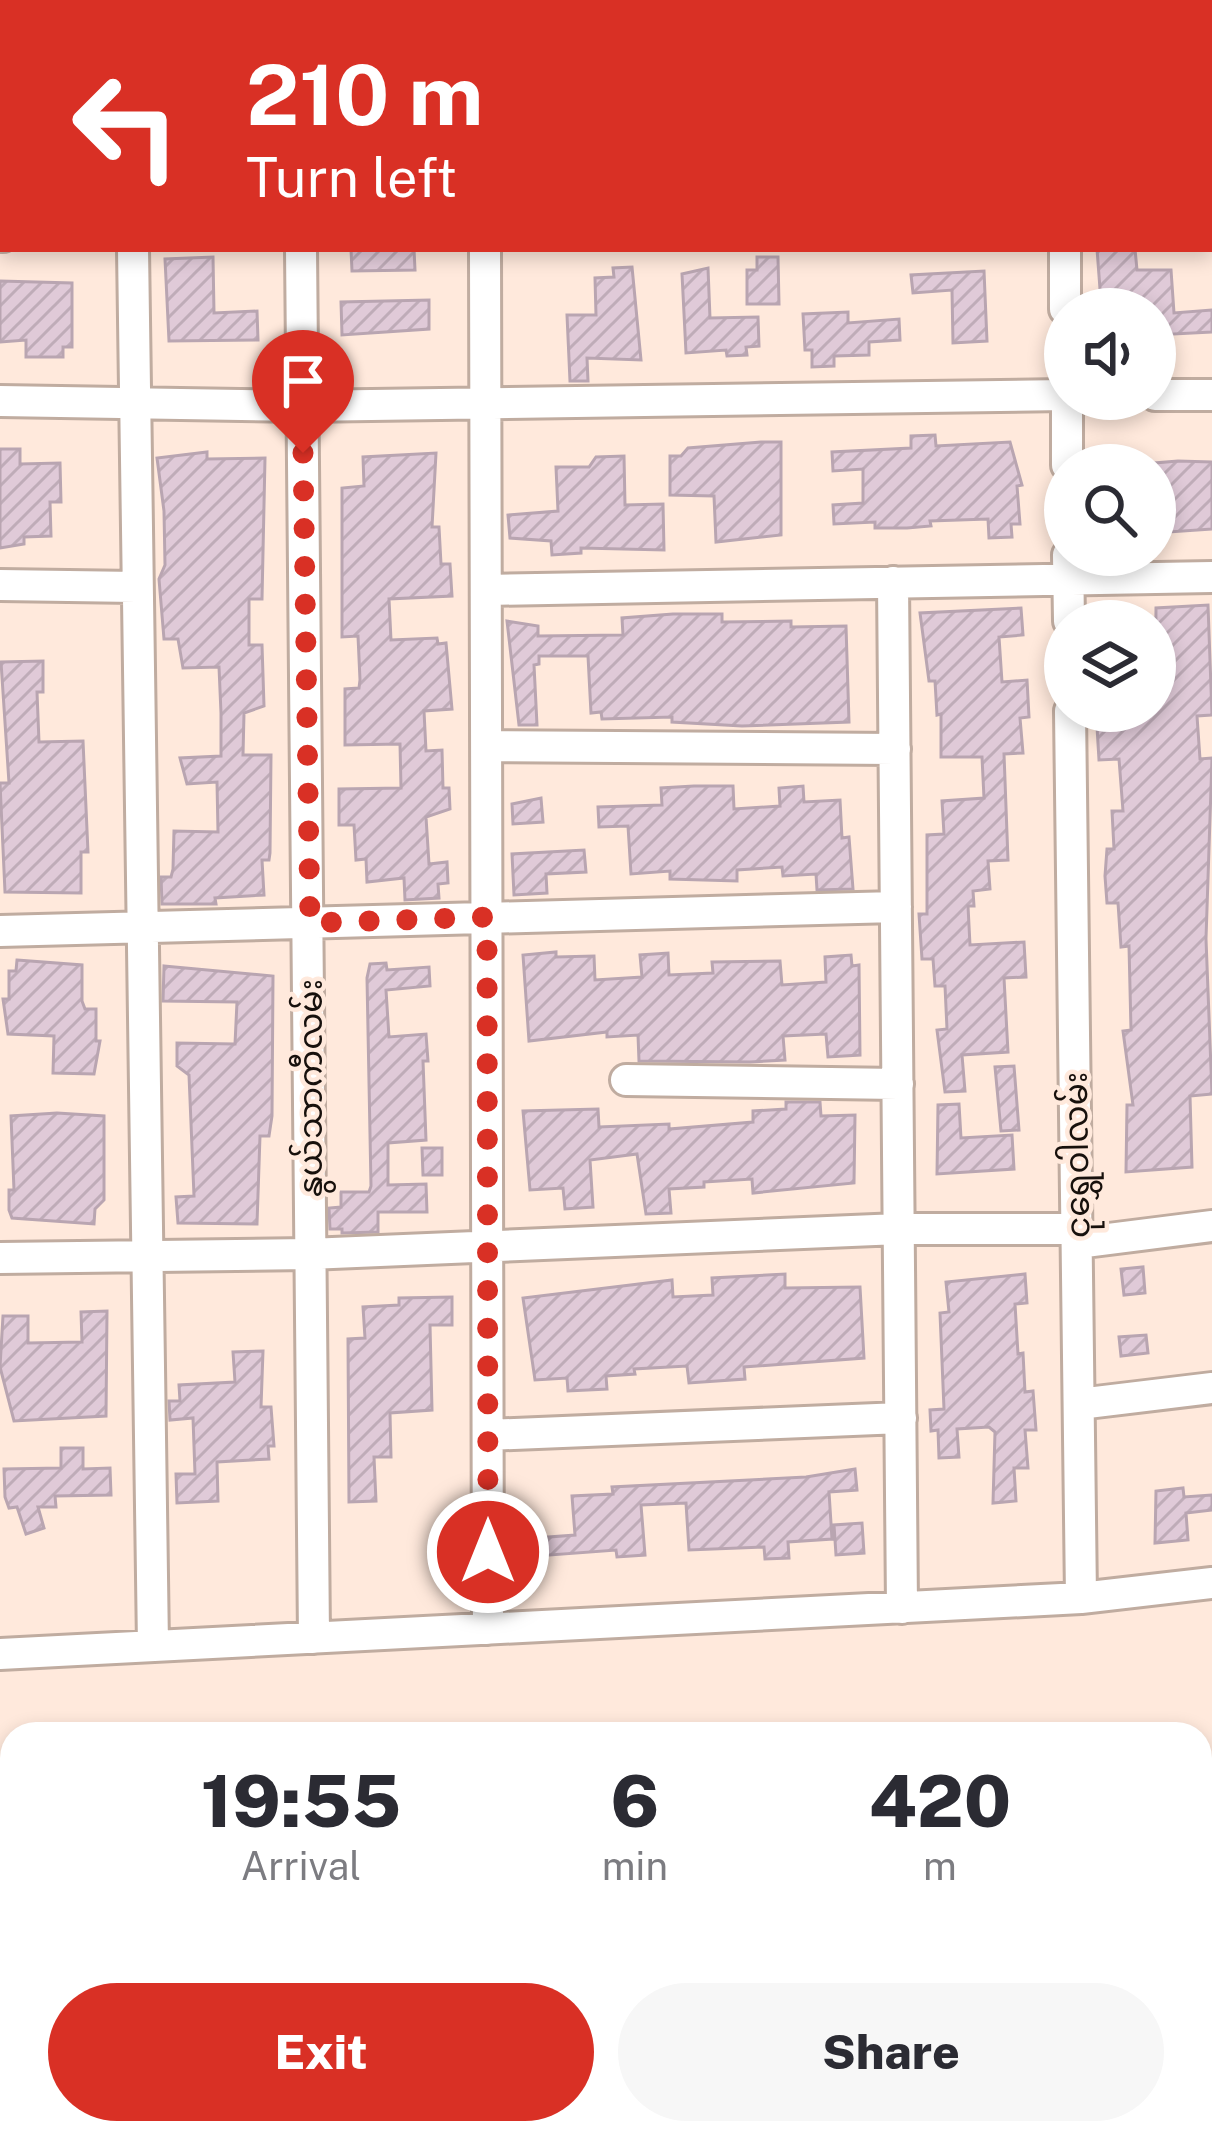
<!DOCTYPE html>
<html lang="en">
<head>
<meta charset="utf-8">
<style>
  body { margin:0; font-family:"Public Sans","Noto Sans Myanmar",sans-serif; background:#f7f7f7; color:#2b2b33; height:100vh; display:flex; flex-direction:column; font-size:45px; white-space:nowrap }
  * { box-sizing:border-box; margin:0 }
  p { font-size:39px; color:#7c7c81 }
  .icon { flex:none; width:66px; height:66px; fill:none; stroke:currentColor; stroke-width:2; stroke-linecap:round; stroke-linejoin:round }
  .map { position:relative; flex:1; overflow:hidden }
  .sheet { position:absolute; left:0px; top:1722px; width:1212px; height:423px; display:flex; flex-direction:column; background:#fff; border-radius:36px 36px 0 0; box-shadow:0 6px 18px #0003 }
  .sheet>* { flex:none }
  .guide { position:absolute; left:0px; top:0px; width:1212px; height:252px; box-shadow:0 6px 18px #0003; background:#d93025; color:#fff; overflow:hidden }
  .fabs { position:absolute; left:1044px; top:288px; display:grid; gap:24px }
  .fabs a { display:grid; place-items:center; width:132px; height:132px; border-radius:50%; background:#fff; box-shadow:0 6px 18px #0003; font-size:60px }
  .pin { position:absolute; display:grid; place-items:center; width:102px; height:102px; color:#fff; margin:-123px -51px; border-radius:50% 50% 50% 0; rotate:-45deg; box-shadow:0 0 12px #0007 }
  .pin .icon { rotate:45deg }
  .me { position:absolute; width:132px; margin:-66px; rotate:0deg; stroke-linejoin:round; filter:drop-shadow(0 0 9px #0008) }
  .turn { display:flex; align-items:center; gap:42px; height:252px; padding:0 48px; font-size:54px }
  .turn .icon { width:156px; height:156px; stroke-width:2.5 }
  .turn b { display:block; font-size:84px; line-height:102px }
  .eta { display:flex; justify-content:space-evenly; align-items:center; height:204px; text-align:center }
  .eta b { font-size:72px; font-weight:800; line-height:84px }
  .primary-button { display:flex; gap:24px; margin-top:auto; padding:24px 48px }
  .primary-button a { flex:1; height:138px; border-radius:72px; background:#d93025; color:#fff; font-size:48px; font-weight:800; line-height:138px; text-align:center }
  .primary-button a+a { background:#f7f7f7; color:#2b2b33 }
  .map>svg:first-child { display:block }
  .building { fill:url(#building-hatch); stroke:#b9a5b1; stroke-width:3 }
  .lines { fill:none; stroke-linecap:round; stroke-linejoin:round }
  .minor-casing { stroke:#c0aca0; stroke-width:36 }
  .minor { stroke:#fff; stroke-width:30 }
  .route { stroke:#d93025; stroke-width:21; stroke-dasharray:0 37.8 }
  .labels { text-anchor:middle; stroke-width:9; stroke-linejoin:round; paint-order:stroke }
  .street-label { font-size:33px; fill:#17100c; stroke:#ffe9dc }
</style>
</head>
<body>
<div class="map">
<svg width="1212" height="2143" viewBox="0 0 1212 2143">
  <defs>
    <pattern id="building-hatch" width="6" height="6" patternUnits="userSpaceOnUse" patternTransform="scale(3)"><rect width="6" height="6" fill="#e0cad8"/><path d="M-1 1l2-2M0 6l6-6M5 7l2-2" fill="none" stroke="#bfacb8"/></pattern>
  </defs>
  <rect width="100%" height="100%" fill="#ffe9dc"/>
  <path class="building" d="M351 249H414L415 270 352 271Z
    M1097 249H1135L1137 270H1171L1174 313 1212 310V332L1155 335V309H1111V301L1101 302Z
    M213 257 214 313 257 311 258 340 169 341 165 259Z
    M757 257H778L779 304H747V270H757Z
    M632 267 641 360 587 358 588 381H570L567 315H596L595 278 614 277 613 268Z
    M708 268 710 318 758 317 759 346 746 347 747 355 727 356 726 350 686 353 682 274Z
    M984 271 987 341 953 343 952 290 913 293 911 275Z
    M0 281 72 283V347H63V357H26V340L0 342Z
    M429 300V329L342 335 341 302Z
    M848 312V323L899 319 900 340 869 342V355L834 356V366L812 367V350H805L803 314Z
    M935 435 936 446 1010 442 1022 485 1017 486 1020 524H1011L1012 537 989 538 988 519 930 521 931 526 907 528H875V522L834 524 833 505 863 503V469L833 471 832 452 911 448V436Z
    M761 442H781V535L716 542 714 496 670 495V456H681L688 448Z
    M0 449H20V464L60 463 61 502H50L51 536 24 537V544L0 548Z
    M207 452V459L265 458 262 599H249V645H262L264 706 244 713 243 755H271L270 853 269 860H262L264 895 215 898 216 904H162L161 877H171L173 869 174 831 218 832 217 782 187 784 180 758 221 756V713L219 667 183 668 178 639H164L159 579 165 565 164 511 157 458Z
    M436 453 432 527H439L441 564H450L452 596 389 599 391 640 437 638 438 644 446 643 452 709 424 711 426 751 442 750 443 788H449L450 809 426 817 429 864 447 862 448 883 438 884 439 898 405 900 404 878 367 882 366 859 356 860 354 825H339V789L401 788 400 744 345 745V689L359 688 360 680 358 636 342 637V488L364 486 363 457Z
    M624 456 625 505 663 504 664 550 581 548V553L552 555 551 541 510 538 508 515 558 511 556 467H589L596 457Z
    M1178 461 1212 462V529L1155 533V463Z
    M1208 605 1212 715 1197 716 1200 759 1212 758 1206 939 1212 1094 1190 1096 1192 1167 1126 1172 1127 1105H1133L1123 1031 1131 1030 1129 946 1121 947 1118 903H1107L1105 876 1107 849H1114L1112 811H1123L1119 759 1099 760 1097 727 1127 725V711H1155L1156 608Z
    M1021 608 1023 635 999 637 1002 682 1027 680 1029 717 1020 718 1023 753 1004 754 1008 860 988 861 990 889 973 891 974 906H968L970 945 1024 942 1026 977 1004 978 1008 1052 962 1055 965 1091 945 1092 937 1030 947 1029 945 986H935L933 959H922L919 914H927V835L944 834 942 801 984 798 982 757H941V714L937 715 935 681H929L920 613Z
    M673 614H722V622L791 621V627L846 626 849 722 742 726 672 722V717L602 719 601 712 591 713 588 656H539V664L534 665 537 725H519L507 621 538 626V636L623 635 622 618Z
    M43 661V692H37L39 742 83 741 88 852H81V893L5 892 0 783H9L1 662Z
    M694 786H733L734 809 780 806 779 788 803 786 804 802 840 800 842 838 849 837 853 889 817 890 816 874 783 876 782 867 737 870V881L670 879V871L631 874 628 826 599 827 598 807 662 805 661 788Z
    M541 798 543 822 513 824 512 804Z
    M584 850 586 872 546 874 547 893 514 895 512 854Z
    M556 952V957L594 956 595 980 642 977 640 955 668 953 669 975 713 973 712 962 780 961 782 985 826 982 825 957 851 955 852 966 859 965 860 1055 828 1057 826 1034 783 1036 785 1060 750 1062 639 1061 638 1035 607 1037V1032L529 1041 523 955Z
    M17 960 82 965V1001L85 1009H96V1041H100L94 1074 53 1073 54 1036 8 1034 3 999H9V971H16Z
    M386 963 387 970 429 967 430 986 386 990 389 1037 426 1034 428 1061H423L426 1140 388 1143V1185L426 1184 427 1212H378V1232L342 1233V1229H330L329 1208 341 1207V1192H369L371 1186 367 978 370 964Z
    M164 966 273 976 272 1116 269 1136H260L257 1224 178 1223 176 1197 194 1196 189 1075 177 1066V1043L235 1044 237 1002 163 1001Z
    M1014 1066 1019 1130 1001 1131 995 1067Z
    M786 1102H820L821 1116 855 1115 854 1183 753 1193 752 1179 704 1182V1187L669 1189 671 1213 646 1214 637 1154 590 1160 593 1207 565 1209 563 1188 530 1190 523 1111 598 1109 599 1127 669 1124V1129L753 1122V1111L786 1109Z
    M959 1104 961 1138 1012 1135 1014 1169 937 1174 938 1105Z
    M57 1113 104 1116V1200L95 1209 94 1224 12 1218 9 1210V1190H14L11 1116Z
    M422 1148H442V1175H423Z
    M1143 1267 1145 1293 1124 1295 1121 1269Z
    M785 1274V1288L860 1287 864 1358 744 1367 745 1379 689 1383 687 1366 634 1369 635 1374 606 1376 607 1389 568 1391 567 1378 535 1380 523 1298 672 1280 673 1297 713 1295 712 1278Z
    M1025 1274 1027 1303 1015 1304 1018 1354 1023 1353 1025 1392 1033 1391 1036 1430H1025L1028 1468H1014L1016 1501 993 1503 995 1432 989 1427 957 1429 959 1457 939 1458 938 1430 931 1431 930 1410 944 1409 940 1313 949 1312 946 1282Z
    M452 1297V1325H430L432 1410 390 1413 391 1457H374L376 1501 349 1502 348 1339 365 1338 363 1307 399 1305V1298Z
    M107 1311 106 1416 14 1421 0 1367 3 1316H28V1343L82 1342 81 1312Z
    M1146 1335 1148 1353 1121 1356 1119 1337Z
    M263 1351 261 1407H271L274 1446H268L269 1459 217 1462 218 1501 177 1503 176 1474H195L193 1418 170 1420 169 1401H180L179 1385 235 1382 233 1352Z
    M61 1448H83V1469L110 1468 111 1495 55 1496 56 1507H38L44 1528 26 1534 17 1507 9 1508 5 1497 4 1469 61 1468Z
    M855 1469 857 1490 829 1492 832 1539 788 1542 789 1558 765 1559 764 1547 689 1550 686 1503 641 1505 645 1555 617 1557 616 1550 537 1556 536 1538 575 1535 572 1496 613 1494 612 1487 806 1477Z
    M1183 1488 1184 1497 1212 1495V1510L1186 1513 1188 1540 1155 1543 1156 1491Z
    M862 1523 864 1553 836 1555 834 1525Z"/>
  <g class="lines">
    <g class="minor-casing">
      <path id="minor" d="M132 0V3
        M299 0V3
        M482 0V3
        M877 0V3
        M1061 0V3
        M0 59H3
        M1209 218H1212
        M0 236H3
        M133 249 153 1646
        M301 249 314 1638
        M485 249 488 1629
        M1065 249V309
        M1155 395H1212
        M1067 399V465
        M0 401 302 406 1065 395
        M1068 555 1069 621
        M893 582 902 1608
        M0 585 136 587
        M487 590 1212 577
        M1070 711 1081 1598
        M487 746 895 749
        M0 931 896 907
        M626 1080 898 1084
        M1077 1243 1212 1226
        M0 1258 309 1254 899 1229H1077
        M1079 1404 1212 1388
        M488 1435 901 1418
        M0 1654 1081 1598 1212 1583"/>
    </g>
    <use href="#minor" class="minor"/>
  </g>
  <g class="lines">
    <path class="route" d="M303 453 310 923 487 917 488 1552"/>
  </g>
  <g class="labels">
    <g class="street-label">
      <text transform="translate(310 1088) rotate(-90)" y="12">နွယ်သာကီလမ်း</text>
      <text transform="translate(1076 1155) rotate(-91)" y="12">ငုရွှေဝါလမ်း</text>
    </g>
  </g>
</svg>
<div class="fabs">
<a><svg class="icon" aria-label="sound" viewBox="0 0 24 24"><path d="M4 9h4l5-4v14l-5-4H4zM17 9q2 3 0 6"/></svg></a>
<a><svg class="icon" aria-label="search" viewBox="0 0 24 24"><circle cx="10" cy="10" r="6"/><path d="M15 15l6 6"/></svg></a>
<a><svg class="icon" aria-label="layers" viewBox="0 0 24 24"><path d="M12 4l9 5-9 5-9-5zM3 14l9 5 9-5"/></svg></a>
</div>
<div class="pin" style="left:303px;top:453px;background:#d93025"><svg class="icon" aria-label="arrive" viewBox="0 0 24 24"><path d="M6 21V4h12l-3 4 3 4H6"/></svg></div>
<svg class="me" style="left:488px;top:1552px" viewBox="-20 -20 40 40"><circle r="17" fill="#d93025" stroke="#fff" stroke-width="3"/><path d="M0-11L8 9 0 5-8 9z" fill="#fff"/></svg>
<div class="guide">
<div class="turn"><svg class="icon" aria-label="left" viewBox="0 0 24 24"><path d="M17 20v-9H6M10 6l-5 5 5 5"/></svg><div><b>210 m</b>Turn left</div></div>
</div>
<section class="sheet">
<div class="eta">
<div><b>19:55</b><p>Arrival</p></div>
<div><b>6</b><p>min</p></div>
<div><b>420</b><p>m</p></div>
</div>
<div class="primary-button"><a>Exit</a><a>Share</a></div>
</section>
</div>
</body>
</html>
